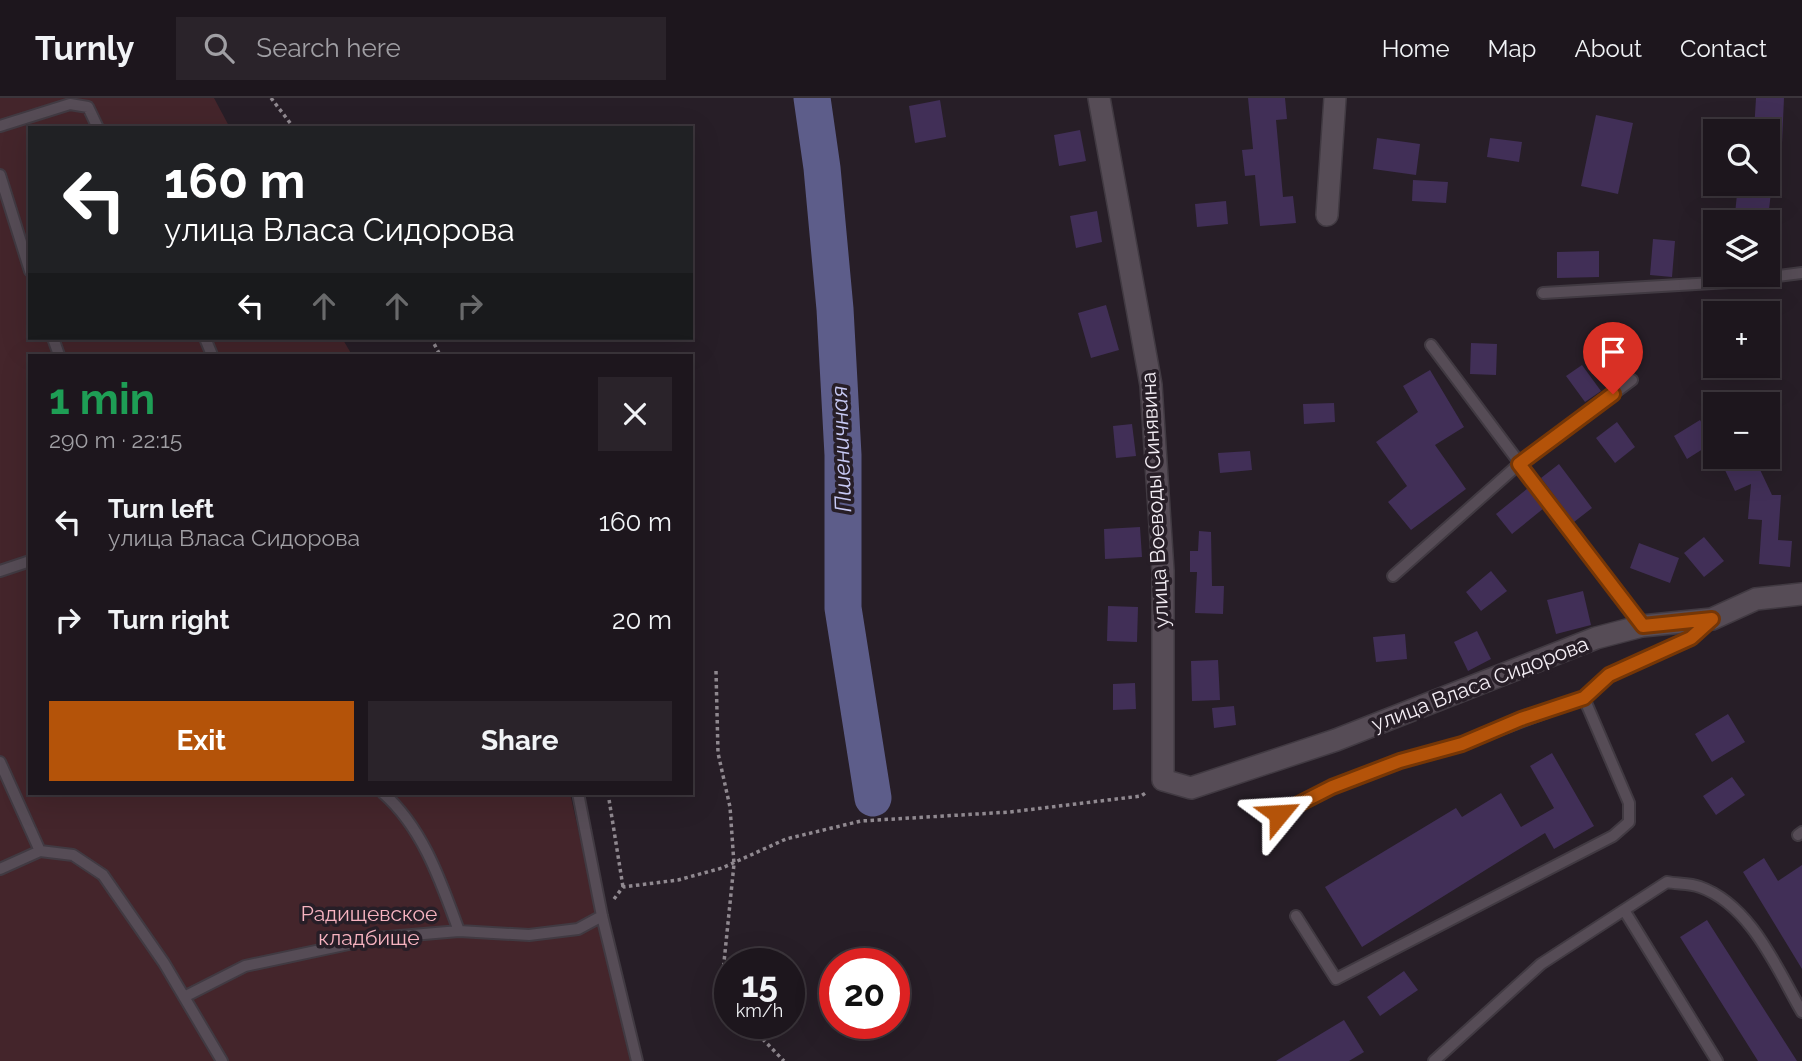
<!DOCTYPE html>
<html lang="en">
<head>
<meta charset="utf-8">
<style>
  body { margin:0; font-family:Raleway,sans-serif; background:#2a232a; color:#f1f3f6; height:100vh; display:flex; flex-direction:column; font-size:26px; white-space:nowrap }
  * { box-sizing:border-box; margin:0 }
  p { font-size:23px; color:#a09fa4 }
  .icon { flex:none; width:38px; height:38px; fill:none; stroke:currentColor; stroke-width:2; stroke-linecap:round; stroke-linejoin:round }
  .map { position:relative; flex:1; overflow:hidden }
  .panel { position:absolute; left:28px; top:256px; width:665px; height:441px; display:flex; flex-direction:column; background:#1d161d; border-radius:0px; box-shadow:0 7px 28px #0002,0 0 0 2px #3b353b }
  .panel>* { flex:none }
  .hud { position:absolute; left:28px; top:28px; width:665px; height:214px; border-radius:0px; box-shadow:0 7px 28px #0002,0 0 0 2px #3b353b; background:#202124; color:#fff; overflow:hidden }
  .fabs { position:absolute; left:1703px; top:21px; display:grid; gap:14px }
  .fabs a { display:grid; place-items:center; width:77px; height:77px; border-radius:0px; background:#1d161d; box-shadow:0 7px 28px #0002,0 0 0 2px #3b353b; font-size:35px }
  .speed { position:absolute; left:714px; top:850px; display:flex; gap:14px; font-size:35px; font-weight:700; text-align:center }
  .speed>* { display:grid; place-content:center; width:91px; height:91px; border-radius:50%; background:#1d161d; box-shadow:0 7px 28px #0002,0 0 0 2px #3b353b; line-height:1 }
  .speed small { font-size:18px; font-weight:400 }
  .speed .limit { border:10px solid #d22; background:#fff; color:#111 }
  .pin { position:absolute; display:grid; place-items:center; width:60px; height:60px; color:#fff; margin:-72px -30px; border-radius:50% 50% 50% 0; rotate:-45deg; box-shadow:0 0 7px #0007 }
  .pin .icon { rotate:45deg }
  .me { position:absolute; width:77px; margin:-38px; rotate:63deg; stroke-linejoin:round; filter:drop-shadow(0 0 5px #0008) }
  .turn { display:flex; align-items:center; gap:24px; height:147px; padding:0 21px; font-size:32px }
  .turn .icon { width:91px; height:91px; stroke-width:2.5 }
  .turn b { display:block; font-size:49px; line-height:60px }
  .lanes { display:flex; align-items:center; height:66px; padding:0 21px; background:#0003; justify-content:center; gap:35px; direction:ltr }
  .lanes .off { opacity:.35 }
  .round { display:grid; place-items:center; flex:none; width:74px; height:74px; border-radius:0px; background:#2a232a }
  .head { display:flex; align-items:center; justify-content:space-between; height:119px; padding:0 21px }
  h1 { font-size:42px; font-weight:700; line-height:52px; color:#1e9e55 }
  .primary-button { display:flex; gap:14px; margin-top:auto; padding:14px 21px }
  .primary-button a { flex:1; height:80px; border-radius:0px; background:#b45309; color:#fff; font-size:28px; font-weight:700; line-height:80px; text-align:center }
  .primary-button a+a { background:#2a232a; color:#f1f3f6 }
  ul { padding:0; list-style:none }
  li { display:flex; align-items:center; gap:21px; height:98px; padding:0 21px }
  li div { flex:1 }
  li b { display:block; font-size:26px }
  li em { font-style:normal }
  header { display:flex; align-items:center; gap:42px; box-sizing:border-box; height:98px; padding:0 35px; background:#1d161d; border-bottom:2px solid #3b353b }
  header strong { font-size:33px }
  nav { display:flex; gap:38px; margin-inline-start:auto; font-size:24px }
  .search { width:490px; height:63px; background:#2a232a; display:flex; align-items:center; gap:18px; box-sizing:border-box; padding:0 24px; border-radius:0px; color:#a09fa4; font-size:26px }
  .map>svg:first-child { display:block }
  .green { fill:#44252b }
  .lines { fill:none; stroke-linecap:round; stroke-linejoin:round }
  .river { stroke:#5d5d8a; stroke-width:37 }
  .building { fill:#412f57 }
  .lane-casing { stroke:#413a42; stroke-width:14 }
  .street-casing { stroke:#413a42; stroke-width:24 }
  .path { stroke:#908990; stroke-width:3.5; stroke-dasharray:3.5 3.5; stroke-linecap:butt }
  .lane { stroke:#564c56; stroke-width:10 }
  .street { stroke:#564c56; stroke-width:21 }
  .route-casing { stroke:#753606; stroke-width:18 }
  .route { stroke:#b45309; stroke-width:12 }
  .labels { text-anchor:middle; stroke-width:7; stroke-linejoin:round; paint-order:stroke }
  .street-label { font-size:21px; fill:#f3edf4; stroke:#271e27 }
  .park-label { font-size:21px; fill:#f7b3c0; stroke:#271e27 }
  .water-label { font-size:23px; font-style:italic; fill:#c8caf5; stroke:#271e27 }
</style>
</head>
<body>
<header>
<strong>Turnly</strong>
<div class="search"><svg class="icon" aria-label="search" viewBox="0 0 24 24"><circle cx="10" cy="10" r="6"/><path d="M15 15l6 6"/></svg>Search here</div>
<nav><a>Home</a><a>Map</a><a>About</a><a>Contact</a></nav>
</header>
<div class="map">
<svg width="1802" height="963" viewBox="0 0 1802 963">
  <rect width="100%" height="100%" fill="#271e27"/>
  <path class="green" d="M0 0H214L230 30H30V240H342L352 257H30V695H570L630 963H0Z"/>
  <g class="lines">
    <path class="river" d="M812 0 822 70 835 211 843 357V510L873 700"/>
  </g>
  <path class="building" d="M1248 0H1285L1287 21 1276 22 1283 99 1293 98 1296 125 1260 128 1255 77 1245 78 1242 52 1253 51Z
    M1756 0H1784L1781 68H1768V33H1754Z
    M940 2 946 39 915 45 909 8Z
    M1596 17 1633 25 1618 96 1581 88Z
    M1080 32 1086 63 1059 68 1054 37Z
    M1377 40 1420 46 1416 77 1373 71Z
    M1490 40 1522 44 1519 64 1487 59Z
    M1413 82 1448 84 1446 105 1412 103Z
    M1738 86H1772L1768 120 1735 116Z
    M1226 103 1228 126 1197 129 1195 106Z
    M1097 113 1102 144 1076 150 1070 118Z
    M1653 141 1675 143 1672 179 1650 177Z
    M1599 153V179L1557 180V154Z
    M1106 207 1119 252 1091 260 1078 215Z
    M1471 245 1497 246 1496 277 1470 276Z
    M1582 267 1601 293 1585 304 1566 278Z
    M1430 272 1464 329 1435 347 1466 391 1411 432 1388 404 1407 388 1376 344 1418 314 1403 288Z
    M1334 305 1335 324 1304 326 1303 306Z
    M1700 322 1714 344 1687 361 1674 338Z
    M1617 324 1635 349 1615 365 1596 340Z
    M1132 326 1136 358 1116 360 1113 328Z
    M1250 353 1252 372 1220 375 1218 355Z
    M1747 359H1754L1772 397H1781L1778 442 1792 443 1790 469 1759 466 1762 422 1748 421 1751 386 1735 393 1724 370Z
    M1559 366 1592 410 1574 424 1541 380Z
    M1528 390 1544 410 1512 436 1496 416Z
    M1140 429 1142 459 1105 461 1104 431Z
    M1199 433 1211 434 1212 488H1224L1223 516 1195 515 1197 474H1190V453H1198Z
    M1704 439 1724 463 1704 479 1684 455Z
    M1639 445 1679 460 1670 485 1630 470Z
    M1491 473 1507 493 1481 513 1466 494Z
    M1583 493 1591 527 1556 536 1547 502Z
    M1108 508 1138 509 1137 544 1107 543Z
    M1477 533 1491 561 1468 573 1454 544Z
    M1405 536 1407 561 1376 564 1373 539Z
    M1218 562 1220 602 1192 603 1191 563Z
    M1135 585 1136 611 1113 612V586Z
    M1234 608 1236 627 1214 630 1212 610Z
    M1728 616 1745 644 1712 664 1695 636Z
    M1552 655 1594 728 1554 751 1545 735 1362 849 1325 789 1456 710 1462 719 1501 695 1521 729 1554 710 1530 668Z
    M1732 679 1745 697 1716 717 1703 698Z
    M1764 760 1778 783 1802 767V871L1743 774Z
    M1707 822 1797 963H1758L1680 839Z
    M1404 873 1418 892 1380 918 1367 899Z
    M1344 922 1364 954 1349 963H1276Z"/>
  <g class="lines">
    <g class="lane-casing">
      <path id="lane" d="M0 28 70 6 88 9 98 30
        M0 77 30 173
        M1543 195 1730 184 1802 175
        M53 240 59 257
        M205 240 212 257
        M1431 247 1642 528
        M0 473 30 463
        M1393 478 1519 366 1632 282
        M0 664 40 753 73 757 103 777 164 865 222 963
        M383 695C423 730 441 784 459 833
        M578 695 602 818 637 963
        M1279 716 1332 689 1400 663 1462 646 1584 600
        M1798 737 1802 734
        M0 771 40 753
        M1624 812 1717 963
        M1296 818 1336 881 1613 738 1629 724V705L1584 600 1609 577 1691 540 1708 525
        M184 899 245 868 377 840 459 833 529 837 578 831 602 818
        M1434 963 1541 866 1667 784C1677 786 1690 785 1700 789 1751 807 1777 871 1802 914"/>
    </g>
    <g class="street-casing">
      <path id="street" d="M1099 0 1151 287 1163 473V682L1191 690 1336 642 1596 540 1642 528 1712 521 1756 501 1802 496
        M1327 117 1335 0"/>
    </g>
    <path class="path" d="M271 0 294 30
      M431 240 440 257
      M716 573 718 655 730 709 734 766 723 874 730 899
      M608 695 623 789
      M614 801 623 789 678 782 722 770 786 741 861 723 1010 714 1141 698 1147 694
      M748 926 784 963"/>
    <use href="#lane" class="lane"/>
    <use href="#street" class="street"/>
  </g>
  <g class="lines">
    <g class="route-casing">
      <path id="route" d="M1279 716 1332 689 1400 663 1462 646 1521 621 1584 600 1609 577 1691 540 1712 521 1643 528 1519 366 1613 296"/>
    </g>
    <use href="#route" class="route"/>
  </g>
  <g class="labels">
    <g class="street-label">
      <text transform="translate(1155 402) rotate(-93)" y="7">улица Воеводы Синявина</text>
      <text transform="translate(1480 586) rotate(-21)" y="7">улица Власа Сидорова</text>
    </g>
    <g class="park-label">
      <text x="369" y="823">Радищевское<tspan x="369" dy="24">кладбище</tspan></text>
    </g>
    <g class="water-label">
      <text transform="translate(841 351) rotate(-92)" y="8">Пшеничная</text>
    </g>
  </g>
</svg>
<div class="fabs">
<a><svg class="icon" aria-label="search" viewBox="0 0 24 24"><circle cx="10" cy="10" r="6"/><path d="M15 15l6 6"/></svg></a>
<a><svg class="icon" aria-label="layers" viewBox="0 0 24 24"><path d="M12 4l9 5-9 5-9-5zM3 14l9 5 9-5"/></svg></a>
<a>+</a>
<a>−</a>
</div>
<div class="speed"><div>15<small>km/h</small></div><div class="limit">20</div></div>
<div class="pin" style="left:1613px;top:296px;background:#d93025"><svg class="icon" aria-label="arrive" viewBox="0 0 24 24"><path d="M6 21V4h12l-3 4 3 4H6"/></svg></div>
<svg class="me" style="left:1279px;top:716px" viewBox="-20 -20 40 40"><path d="M0-17L14 15 0 8-14 15z" fill="#b45309" stroke="#fff" stroke-width="4"/></svg>
<div class="hud">
<div class="turn"><svg class="icon" aria-label="left" viewBox="0 0 24 24"><path d="M17 20v-9H6M10 6l-5 5 5 5"/></svg><div><b>160 m</b>улица Власа Сидорова</div></div>
<div class="lanes"><svg class="icon" aria-label="left" viewBox="0 0 24 24"><path d="M17 20v-9H6M10 6l-5 5 5 5"/></svg><svg class="icon off" aria-label="ahead" viewBox="0 0 24 24"><path d="M12 20V5M6 11l6-6 6 6"/></svg><svg class="icon off" aria-label="ahead" viewBox="0 0 24 24"><path d="M12 20V5M6 11l6-6 6 6"/></svg><svg class="icon off" aria-label="right" viewBox="0 0 24 24"><path d="M7 20v-9h11M14 6l5 5-5 5"/></svg></div>
</div>
<section class="panel">
<div class="head"><div><h1>1 min</h1><p>290 m · 22:15</p></div><a class="round"><svg class="icon" aria-label="close" viewBox="0 0 24 24"><path d="M6 6l12 12M18 6L6 18"/></svg></a></div>
<ul>
<li><svg class="icon" aria-label="left" viewBox="0 0 24 24"><path d="M17 20v-9H6M10 6l-5 5 5 5"/></svg><div><b>Turn left</b><p>улица Власа Сидорова</p></div><em>160 m</em></li>
<li><svg class="icon" aria-label="right" viewBox="0 0 24 24"><path d="M7 20v-9h11M14 6l5 5-5 5"/></svg><div><b>Turn right</b></div><em>20 m</em></li>
</ul>
<div class="primary-button"><a>Exit</a><a>Share</a></div>
</section>
</div>
</body>
</html>
